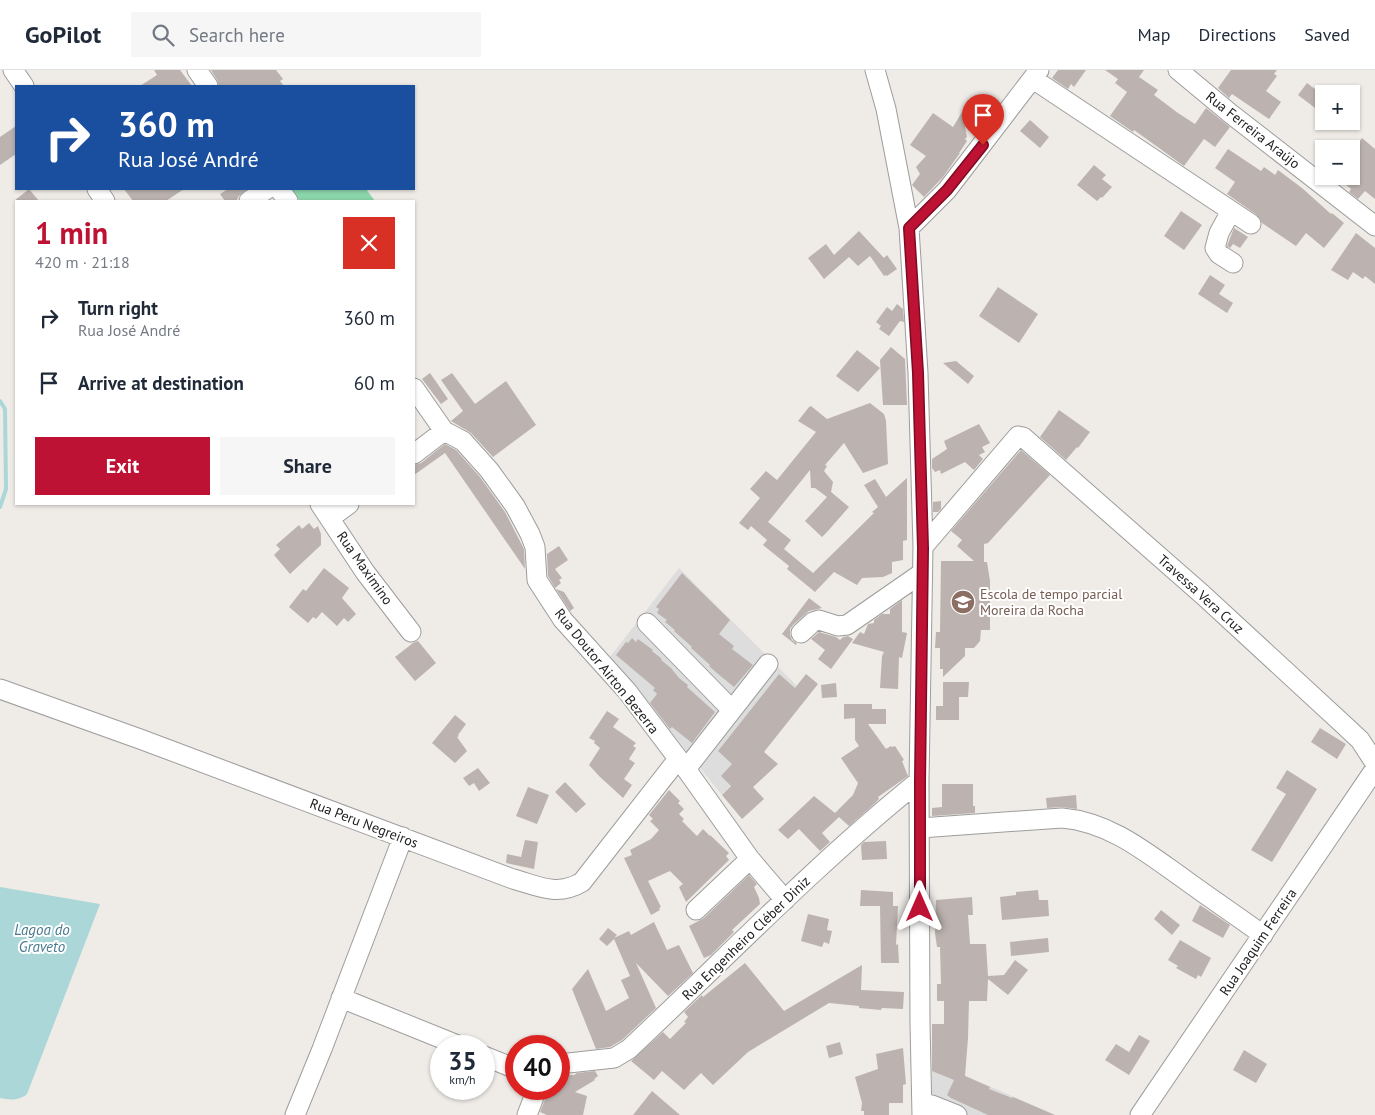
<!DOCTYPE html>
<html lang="en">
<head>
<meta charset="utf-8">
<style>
  body { margin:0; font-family:"PT Sans",sans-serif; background:#f6f6f7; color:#1f2937; height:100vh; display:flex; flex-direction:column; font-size:19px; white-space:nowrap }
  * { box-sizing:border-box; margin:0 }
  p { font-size:16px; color:#747a83 }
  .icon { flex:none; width:28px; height:28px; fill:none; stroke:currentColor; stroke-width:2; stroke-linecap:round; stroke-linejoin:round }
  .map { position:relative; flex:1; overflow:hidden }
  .sheet { position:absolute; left:15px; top:130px; width:400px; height:305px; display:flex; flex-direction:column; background:#fff; border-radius:0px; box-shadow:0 1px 4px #0004 }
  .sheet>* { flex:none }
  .top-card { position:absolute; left:15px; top:15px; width:400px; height:105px; border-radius:0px; box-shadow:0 1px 4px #0004; background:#1a4fa0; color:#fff; overflow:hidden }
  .tools { position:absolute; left:1315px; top:15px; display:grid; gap:10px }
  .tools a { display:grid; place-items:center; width:45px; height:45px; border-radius:0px; background:#fff; box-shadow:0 1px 4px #0004; font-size:25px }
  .speed { position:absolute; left:430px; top:965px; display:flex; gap:10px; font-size:25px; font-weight:700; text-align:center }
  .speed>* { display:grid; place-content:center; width:65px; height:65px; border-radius:50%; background:#fff; box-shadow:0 1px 4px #0004; line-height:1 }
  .speed small { font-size:12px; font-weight:400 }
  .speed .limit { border:8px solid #d22; background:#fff; color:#111 }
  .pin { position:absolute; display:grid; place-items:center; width:42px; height:42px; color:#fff; margin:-51px -21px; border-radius:50% 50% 50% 0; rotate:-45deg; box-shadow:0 0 5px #0007 }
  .pin .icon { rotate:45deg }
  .me { position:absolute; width:55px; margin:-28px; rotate:0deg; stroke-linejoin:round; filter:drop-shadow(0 0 4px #0008) }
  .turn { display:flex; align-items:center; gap:18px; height:105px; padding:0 20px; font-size:22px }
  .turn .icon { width:65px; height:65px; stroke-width:2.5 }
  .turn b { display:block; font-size:35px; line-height:42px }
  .round { display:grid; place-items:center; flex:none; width:52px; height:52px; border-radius:0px; background:#f6f6f7 }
  .summary { display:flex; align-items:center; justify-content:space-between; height:85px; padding:0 20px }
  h1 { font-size:30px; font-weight:800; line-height:38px; color:#bd1233 }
  .primary-button { display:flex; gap:10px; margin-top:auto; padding:10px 20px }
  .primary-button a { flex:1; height:58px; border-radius:0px; background:#bd1233; color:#fff; font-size:20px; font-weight:800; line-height:58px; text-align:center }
  .primary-button a+a { background:#f6f6f7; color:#1f2937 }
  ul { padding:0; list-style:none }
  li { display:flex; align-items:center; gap:15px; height:65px; padding:0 20px }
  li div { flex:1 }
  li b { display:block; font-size:19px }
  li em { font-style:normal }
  header { display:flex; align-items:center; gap:30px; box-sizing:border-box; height:70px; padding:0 25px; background:#fff; border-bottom:1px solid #e0e1e3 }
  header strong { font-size:24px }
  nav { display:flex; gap:28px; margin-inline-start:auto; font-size:18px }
  .search { width:350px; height:45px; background:#f6f6f7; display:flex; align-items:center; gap:12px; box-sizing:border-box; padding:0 18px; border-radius:0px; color:#747a83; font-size:19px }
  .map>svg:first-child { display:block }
  .residential { fill:#ddd }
  .pitch { fill:#8cd7ac }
  .water { fill:#abd7d9 }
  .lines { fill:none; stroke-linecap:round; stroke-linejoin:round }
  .stream { stroke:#abd7d9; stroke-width:4 }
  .building { fill:#bcb3b0 }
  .minor-casing { stroke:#9d9d9d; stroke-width:21 }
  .minor { stroke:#fff; stroke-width:19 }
  .route-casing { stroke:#7b0c21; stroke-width:12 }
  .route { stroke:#bd1233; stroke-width:9 }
  .labels { text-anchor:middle; stroke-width:4; stroke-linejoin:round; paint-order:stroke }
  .street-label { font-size:14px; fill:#202020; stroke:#fff }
  .education-label { font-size:14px; fill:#785e54; stroke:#fff; text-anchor:start }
  .water-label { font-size:15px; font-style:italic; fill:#4a7a90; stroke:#fff }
</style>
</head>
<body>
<header>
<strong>GoPilot</strong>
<div class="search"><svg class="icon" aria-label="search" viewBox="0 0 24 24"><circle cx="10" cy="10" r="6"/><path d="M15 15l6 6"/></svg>Search here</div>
<nav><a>Map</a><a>Directions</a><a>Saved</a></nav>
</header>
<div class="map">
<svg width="1375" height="1045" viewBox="0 0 1375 1045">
  <rect width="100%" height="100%" fill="#efebe7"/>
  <path class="residential" d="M679 498 808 627 722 725 610 587Z
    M932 991 1055 1045H932Z"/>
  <path class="pitch" d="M292 119H366L375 131H300Z"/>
  <path class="water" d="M0 817 100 834 27 1024C19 1031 9 1030 0 1028Z"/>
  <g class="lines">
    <path class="stream" d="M0 331 5 339 6 419 0 437"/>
  </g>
  <path class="building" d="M154 0H180L192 16H140L157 5Z
    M211 0H276L283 9 280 11 284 16H219L217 10Z
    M1058 0H1086L1074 17 1071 14 1068 19 1052 8Z
    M1105 0H1144L1139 7 1158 20 1154 25 1178 43 1195 54 1206 38 1230 57 1215 77 1204 69 1184 96 1134 60 1133 62 1110 46 1127 22 1115 13 1118 9Z
    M1231 0H1277L1274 4 1277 6 1266 21 1281 32 1269 49 1232 24 1229 28 1218 18Z
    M1307 13 1324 26V35L1319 41 1298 25Z
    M962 42 967 67 965 69 967 71 959 83H960L943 107 924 127 912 115 920 104 916 97 926 86 910 75 933 43 953 57Z
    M1030 50 1049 67 1040 78 1020 61Z
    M16 56V84L0 95V67Z
    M1362 68 1375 79V129L1365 121 1358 129 1349 122 1351 119 1335 106H1351V82Z
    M1228 79 1261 101 1264 97 1275 105 1278 100 1302 118 1331 144 1332 143 1344 153 1324 178 1306 163 1296 176 1262 153 1257 145 1227 124 1235 112 1215 98Z
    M1094 95 1106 105 1102 109 1112 117 1102 128 1101 127 1097 131 1077 115Z
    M29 119 39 131H14Z
    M124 119H184L166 131H133Z
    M228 119H247L239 126 236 131H225L220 124Z
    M1181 141 1202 155 1184 180 1164 166Z
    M1234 158 1248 167 1240 178 1233 174 1230 178 1227 176Z
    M859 161 884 188 887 185 897 199 887 206 886 205 884 206 870 186 858 196 849 187 824 209 808 188 826 174 834 185Z
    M1356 163 1375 178V214L1365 206 1363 209 1353 202 1348 210 1331 200Z
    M1210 205 1225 215 1219 224 1233 233 1227 243 1198 224Z
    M998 217 1038 244 1019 273 979 246Z
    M897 234 903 239 904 252 900 251 889 266 879 259 881 256 876 252 887 237 892 241Z
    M891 277 905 289 907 335H883L880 290Z
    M857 280 880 298 858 322 836 306Z
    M956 291 974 306 968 314 943 293Z
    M430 303 448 329 441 334 422 309Z
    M452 303 475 334 506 311 536 355 493 387 471 363 451 351 463 341 441 310Z
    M870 333 884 344 886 351 888 394 863 403 844 373 825 395 827 396 824 401 833 412 831 422 849 437 827 462 822 467 805 451 827 427 815 418H811L810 400 768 452 791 470 784 479 813 503 874 443 872 442 878 437 864 415 875 409 886 427 907 408V470L903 471V490L892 492V503L883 507 862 508 857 515 834 502 815 522 787 499 789 496 763 475 767 470 751 456 748 460 739 453 760 428 750 419 766 401 777 410 816 362 798 351 809 337 811 336 827 349Z
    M1059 340 1090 362 1078 378 1077 377 1066 390 1040 367Z
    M979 354 990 373 982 377 985 382 979 385 983 389 974 400 965 392 941 404 940 400 935 402 932 398V389L947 379 944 371Z
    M445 374 456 380 480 407 505 442 524 479 525 499 445 383 414 405V395L421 393Z
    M1021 380 1050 405 988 473 984 474V492H987L990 511V560H981L980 571 974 578H965V586L943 607V599H940V578H935L936 562H940L941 491H974L957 476 962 470 951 461Z
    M941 431V439L938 442H933V432Z
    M309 453 314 459 318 456 321 464V475L290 504 274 485 280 479 276 475 299 455 302 459Z
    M559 476 568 490 555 499 562 508 559 510 561 513 555 518 548 506 547 484Z
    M324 498 349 518 342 528 356 544 348 552 344 548 337 556 322 542 316 549 313 547 308 553 289 537 303 519 306 521Z
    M682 503 730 550 719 564 734 576 732 579 753 595 734 617 718 604 709 596 710 595 691 578 692 577 674 561 675 560 665 552 667 550 657 543 659 539 656 537Z
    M556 519 564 522 574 538 570 541Z
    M809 528 822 538 809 541 793 555 790 559V565L792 570 797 573 796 575 782 564Z
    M902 530V562L907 563 902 588 899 587 898 619 880 618 882 586 884 582 852 573 860 562 864 564 868 554 874 553V550L882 544H890V539Z
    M819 562 836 567 840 570 843 567 848 566 853 569 831 599 818 589 825 580 811 569Z
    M632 568 636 572 638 569 653 580 652 581 662 589 661 590 671 598 679 608 688 615 687 617 715 642 692 673 672 657 670 659 650 633 657 624 653 620 655 618 616 585 626 572 628 573Z
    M418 571 436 593 415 611 395 587 413 573Z
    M779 604 795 618 806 604 818 614 764 682 778 694 753 717 764 729 742 749 722 725 731 716 721 706 732 694 718 681Z
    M943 612H969L968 627H959V650H936V636H943Z
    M836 613 837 627 822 628 821 615Z
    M844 634H872V639H886V654H868L886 679 891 676 892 677 895 676 904 690 902 691 908 706 878 727 879 729 874 734 849 756 839 747 822 763 830 772 820 781 799 759 788 769 778 760 814 726 835 743 853 725 858 713 841 688 859 676 855 670V648L844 649Z
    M607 641 619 649 613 657 636 673 633 676 636 678 629 689 635 693 624 709 632 715 623 728 599 706 589 695 600 678 594 673 595 671 589 668Z
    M455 645 466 654 458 665 459 666 457 667 467 681 455 693 432 673Z
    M1320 658 1346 674 1337 689 1311 672Z
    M478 698 490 713 479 721 474 713 469 716 463 708Z
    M1287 700 1317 719 1272 792 1251 780 1286 724 1276 718Z
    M565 712 586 734 576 743 555 722Z
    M942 714H973V736H975V743L932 746V738L942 737Z
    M528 717 549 725 537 754 516 746Z
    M669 720 680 731 678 733 684 739 679 744 684 749 682 751 697 766 703 759 710 766V765L729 783 726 786 729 790 686 832 679 817 683 814 670 801 648 811 661 837 659 838 660 840 651 845 624 788 632 785 630 780 651 769 659 760 650 751 653 749 649 745Z
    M1076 725 1077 739 1061 737 1047 738 1046 728Z
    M525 770 538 772 534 799 506 793 507 784 521 787Z
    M886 771 887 789 862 790 861 775 864 772Z
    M749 805 757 814 754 817 759 828 760 834 732 860 734 862 711 885 704 888 689 856 704 848Z
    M861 820 893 822V836H898L896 875 898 874 899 893H881L880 836H860Z
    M1038 820 1039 830H1048L1049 846 1002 850 1000 827 1016 825V822Z
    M972 827 973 845H968L970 874H986L988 906 1004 905 1015 890 1028 900 1008 925 988 909 987 931H969L968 968 965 1006 990 1017 989 1019 1012 1028 1013 1027 1055 1045H988L951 1028 947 1025 954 1010 932 1001V954H944V931H937V914H941L940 877H937L935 863 936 830Z
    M1200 835 1230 855 1223 868 1192 851Z
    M1161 840 1180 855 1172 865 1154 849Z
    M808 844 829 849 827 860 832 861 829 874 824 872 822 877 801 871Z
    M654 852 667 880 679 875 693 903 668 926 636 893 656 938 622 970 610 977 596 979 572 919 588 899 606 941 629 928 621 910 630 906 614 869 607 876 599 869 608 858 617 865 614 868 629 861 631 865Z
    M1048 868 1049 882 1011 886 1010 872Z
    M1180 870 1211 888 1201 907 1198 905 1196 909 1176 898 1178 896 1168 890Z
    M745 893 784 941 862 895 861 920 904 922 903 939 882 938 881 940 859 938V936L829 933 748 982 713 1015 701 1003 684 1020 662 1001 654 1010 631 991 663 962 670 969 686 953 684 952 688 947 684 942 702 925 703 927Z
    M1139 965 1150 971 1129 1005 1105 990 1116 974 1129 982Z
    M840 972 843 984 829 988 826 976Z
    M903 978 906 1014 903 1015V1033H889V1045H864V1041H861L862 1033 855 1007 878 999 876 984Z
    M1244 980 1267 994 1256 1013 1233 1000Z
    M595 1001 598 1006 594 1009 595 1010 575 1022 587 1026 583 1045H547L540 1042 549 1019H559V1005L563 1008 565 1005H574L577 1003Z
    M652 1021 680 1045H633Z"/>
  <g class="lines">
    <g class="minor-casing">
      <path id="minor" d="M13 0 24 16
        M197 0 208 16
        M875 0 886 39 909 158 918 303 923 477 919 711 920 954 922 1045
        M1178 0 1231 44 1375 156
        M1033 9 1251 154
        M97 119 105 131
        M279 119 288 131
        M249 131 267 119
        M1231 141 1219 163 1215 178 1219 184 1233 193
        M909 158 947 120 1039 0
        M414 318 444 361 463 371 489 400 515 436 530 464 535 477 537 510 563 550 627 621 686 699 750 789 785 830
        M414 384 444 361
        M320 434 365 502 411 562
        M330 448 349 434
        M923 477 1018 366 1023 367 1203 525 1344 655 1360 670 1375 693
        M647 553 732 640
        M801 563 813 552 819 550 838 556 847 555 922 503
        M0 619 140 669 513 809C539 816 557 827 582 812L678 689
        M686 699 768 594
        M920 758 1062 748C1110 752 1147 783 1184 809 1210 828 1237 846 1263 865
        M696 840 750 789
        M341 928 460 976
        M484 986 516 999
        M559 994 614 988 629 979C725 889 817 793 919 711
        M922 1033 932 1035 957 1045
        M295 1045 322 979 403 767
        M527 1045 537 1019
        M1140 1045 1375 699"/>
    </g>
    <use href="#minor" class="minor"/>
  </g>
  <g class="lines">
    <g class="route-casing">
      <path id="route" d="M920 837V712L923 478 918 303 909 158 947 120 983 75"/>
    </g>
    <use href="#route" class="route"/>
  </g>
  <defs>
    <g id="school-disc" transform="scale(1.25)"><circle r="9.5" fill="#8d6e63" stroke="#fff"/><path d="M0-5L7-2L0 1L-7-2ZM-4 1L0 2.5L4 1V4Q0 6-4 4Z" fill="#fff"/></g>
  </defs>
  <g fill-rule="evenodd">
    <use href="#school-disc" x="963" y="532"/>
  </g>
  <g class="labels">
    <g class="street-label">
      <text transform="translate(1253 60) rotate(38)" y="5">Rua Ferreira Araújo</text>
      <text transform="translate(365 498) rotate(55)" y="5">Rua Maximino</text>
      <text transform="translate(1201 524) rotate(42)" y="5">Travessa Vera Cruz</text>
      <text transform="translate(607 601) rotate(51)" y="5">Rua Doutor Airton Bezerra</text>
      <text transform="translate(364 753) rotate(21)" y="5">Rua Peru Negreiros</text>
      <text transform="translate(746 868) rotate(-44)" y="5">Rua Engenheiro Cléber Diniz</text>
      <text transform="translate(1258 872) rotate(-56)" y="5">Rua Joaquim Ferreira</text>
    </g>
    <g class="education-label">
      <text x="980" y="529">Escola de tempo parcial<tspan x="980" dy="16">Moreira da Rocha</tspan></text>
    </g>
    <g class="water-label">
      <text x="42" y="865">Lagoa do<tspan x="42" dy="17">Graveto</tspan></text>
    </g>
  </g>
</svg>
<div class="tools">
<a>+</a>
<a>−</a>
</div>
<div class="speed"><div>35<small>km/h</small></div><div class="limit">40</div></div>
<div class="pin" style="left:983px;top:75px;background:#d93025"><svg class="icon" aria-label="arrive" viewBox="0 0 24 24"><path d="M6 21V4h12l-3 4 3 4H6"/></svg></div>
<svg class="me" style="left:920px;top:837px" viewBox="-20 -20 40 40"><path d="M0-17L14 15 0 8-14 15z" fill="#bd1233" stroke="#fff" stroke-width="4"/></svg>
<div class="top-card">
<div class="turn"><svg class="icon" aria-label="right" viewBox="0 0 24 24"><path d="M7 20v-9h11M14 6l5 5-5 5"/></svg><div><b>360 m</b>Rua José André</div></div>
</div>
<section class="sheet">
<div class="summary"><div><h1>1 min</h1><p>420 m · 21:18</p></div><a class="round" style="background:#d93025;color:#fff"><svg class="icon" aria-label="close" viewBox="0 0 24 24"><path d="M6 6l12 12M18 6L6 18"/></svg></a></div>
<ul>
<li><svg class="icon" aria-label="right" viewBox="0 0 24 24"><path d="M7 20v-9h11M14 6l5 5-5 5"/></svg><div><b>Turn right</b><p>Rua José André</p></div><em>360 m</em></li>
<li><svg class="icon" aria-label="arrive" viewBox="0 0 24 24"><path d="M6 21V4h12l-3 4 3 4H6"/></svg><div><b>Arrive at destination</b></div><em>60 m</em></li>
</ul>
<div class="primary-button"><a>Exit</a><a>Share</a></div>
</section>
</div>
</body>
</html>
